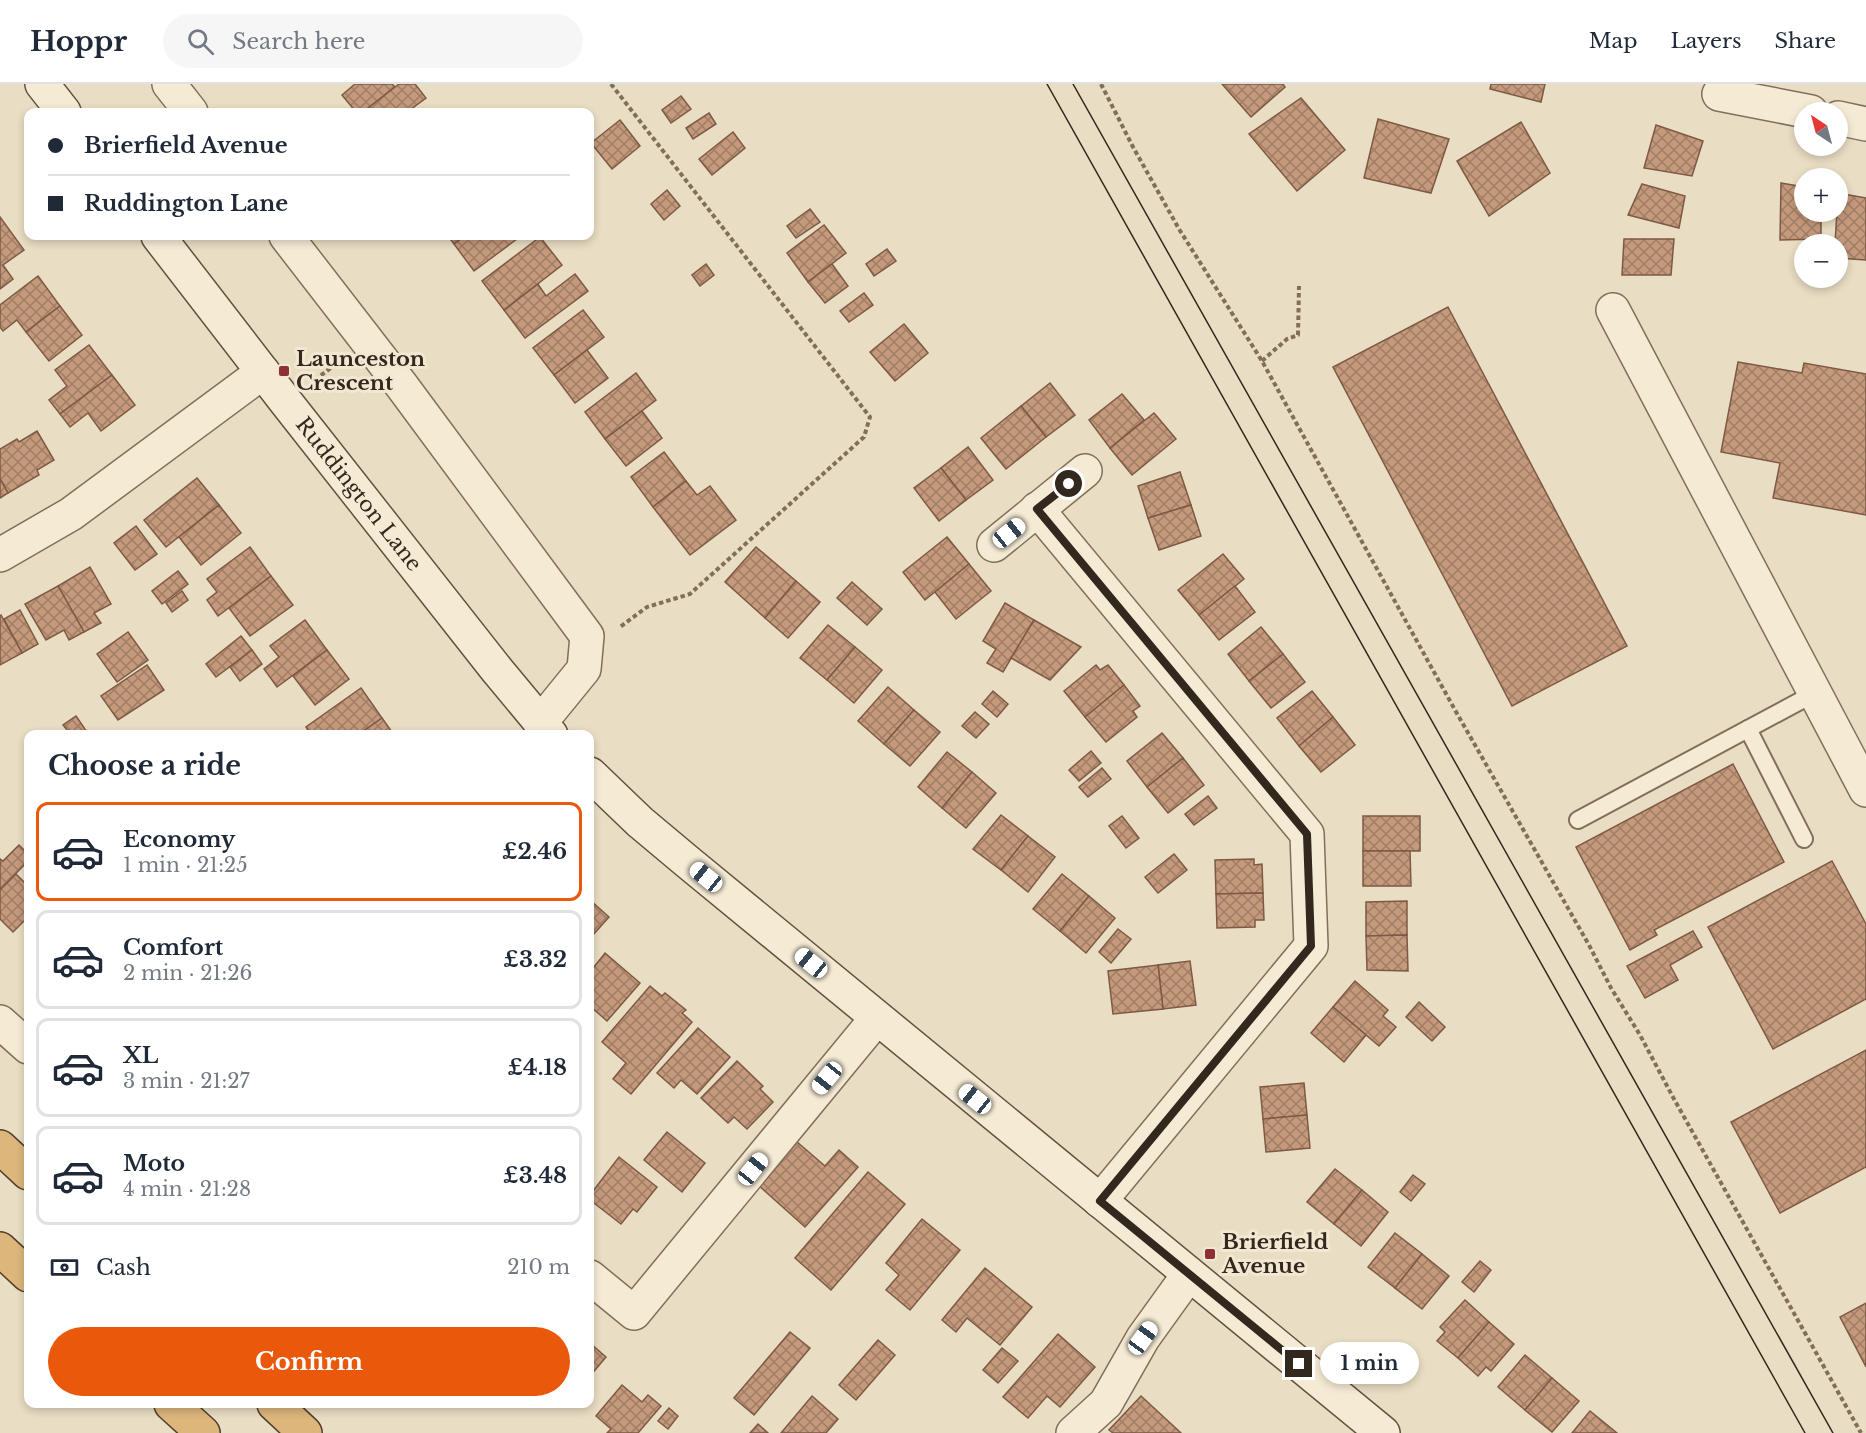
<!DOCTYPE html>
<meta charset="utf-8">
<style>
:root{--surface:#fff;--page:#f6f6f7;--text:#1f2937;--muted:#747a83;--line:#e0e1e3;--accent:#ea580c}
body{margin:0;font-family:"Libre Baskerville",serif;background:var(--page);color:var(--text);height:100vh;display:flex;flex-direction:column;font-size:22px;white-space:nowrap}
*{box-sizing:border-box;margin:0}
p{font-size:20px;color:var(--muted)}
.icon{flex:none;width:33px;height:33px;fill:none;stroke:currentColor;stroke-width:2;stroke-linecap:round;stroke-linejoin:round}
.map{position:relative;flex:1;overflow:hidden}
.details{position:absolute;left:24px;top:646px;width:570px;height:678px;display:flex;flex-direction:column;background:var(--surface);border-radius:12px;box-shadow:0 3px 9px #0003}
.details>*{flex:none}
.hud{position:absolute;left:24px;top:24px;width:570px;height:132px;border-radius:12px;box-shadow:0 3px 9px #0003;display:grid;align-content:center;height:132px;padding:0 24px;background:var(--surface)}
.needle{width:39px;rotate:324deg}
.buttons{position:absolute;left:1794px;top:18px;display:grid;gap:12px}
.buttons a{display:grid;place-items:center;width:54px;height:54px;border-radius:50%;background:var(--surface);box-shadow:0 3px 9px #0003;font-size:30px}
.end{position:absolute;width:27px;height:27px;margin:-14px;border:8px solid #33281e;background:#fff;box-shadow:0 0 0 3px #fff}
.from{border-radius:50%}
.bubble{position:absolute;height:42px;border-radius:21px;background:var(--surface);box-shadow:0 3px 9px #0003;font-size:20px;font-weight:700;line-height:42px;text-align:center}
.car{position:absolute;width:18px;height:36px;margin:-18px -9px;border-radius:8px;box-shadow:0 0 4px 2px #0007;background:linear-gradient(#fff 24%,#345 0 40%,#fff 0 76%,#345 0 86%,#fff 0)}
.hud b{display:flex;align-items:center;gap:21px;height:57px;font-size:22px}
.hud b+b{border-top:2px solid var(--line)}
.hud i{width:15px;height:15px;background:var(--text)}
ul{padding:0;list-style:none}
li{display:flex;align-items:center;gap:18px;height:99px;margin:0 12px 9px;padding:0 12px;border:3px solid var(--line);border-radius:12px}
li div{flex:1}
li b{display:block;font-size:22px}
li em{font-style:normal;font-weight:700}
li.current{border-color:var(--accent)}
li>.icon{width:54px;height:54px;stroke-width:1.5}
h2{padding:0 24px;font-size:27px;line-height:72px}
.pay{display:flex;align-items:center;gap:15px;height:66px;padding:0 24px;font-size:22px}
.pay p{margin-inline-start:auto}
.primary-button{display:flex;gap:12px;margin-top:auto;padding:12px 24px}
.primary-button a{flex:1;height:69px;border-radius:36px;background:var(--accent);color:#fff;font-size:24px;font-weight:700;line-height:69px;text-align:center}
header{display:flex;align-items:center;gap:36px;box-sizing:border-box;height:84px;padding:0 30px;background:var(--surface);border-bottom:2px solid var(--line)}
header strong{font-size:28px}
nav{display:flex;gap:33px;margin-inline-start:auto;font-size:21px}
.search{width:420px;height:54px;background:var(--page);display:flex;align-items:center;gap:15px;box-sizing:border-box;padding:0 21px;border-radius:33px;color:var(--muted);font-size:22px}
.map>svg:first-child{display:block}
.building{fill:url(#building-cross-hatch);stroke:#7e5a44;stroke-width:1.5}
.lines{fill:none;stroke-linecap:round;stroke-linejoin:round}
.service-casing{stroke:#826f5b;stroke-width:20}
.minor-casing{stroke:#826f5b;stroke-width:36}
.secondary-casing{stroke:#63503f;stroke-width:36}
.trunk-casing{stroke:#503e2f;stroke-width:36}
.path{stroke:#826f5b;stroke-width:4;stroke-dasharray:4.5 3;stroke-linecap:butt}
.service{stroke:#f5ebd5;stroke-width:16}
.minor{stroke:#f5ebd5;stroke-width:33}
.secondary{stroke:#f5ebd5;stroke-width:33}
.trunk{stroke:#ddb67c;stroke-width:33}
.tram{stroke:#33281e;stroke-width:1.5}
.route{stroke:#33281e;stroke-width:8}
.poi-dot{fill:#8b3134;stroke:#f2e8d2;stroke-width:2}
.labels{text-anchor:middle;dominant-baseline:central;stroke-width:6;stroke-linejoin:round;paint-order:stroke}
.poi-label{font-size:21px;font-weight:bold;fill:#33281e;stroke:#f2e8d2;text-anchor:start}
.street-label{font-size:21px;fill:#33281e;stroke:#f2e8d2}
</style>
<header>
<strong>Hoppr</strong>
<div class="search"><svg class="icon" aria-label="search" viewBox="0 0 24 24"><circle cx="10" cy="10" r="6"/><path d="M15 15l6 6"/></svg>Search here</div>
<nav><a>Map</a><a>Layers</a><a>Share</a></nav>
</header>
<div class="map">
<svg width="1866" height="1349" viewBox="0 0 1866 1349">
<defs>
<pattern id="building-cross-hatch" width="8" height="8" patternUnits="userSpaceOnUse" patternTransform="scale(1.5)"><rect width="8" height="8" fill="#c4997c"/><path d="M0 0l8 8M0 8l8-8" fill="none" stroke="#a07d65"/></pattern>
</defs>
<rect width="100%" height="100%" fill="#e9ddc3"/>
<g class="building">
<polygon points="355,0 392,0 395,3 363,28 356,28 342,11"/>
<polygon points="399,0 415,0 426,14 407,28 363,28"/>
<polygon points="1222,0 1283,0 1285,3 1251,33"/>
<polygon points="1491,0 1545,0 1541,18 1490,5"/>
<polygon points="681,12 691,25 671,39 662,26"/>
<polygon points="1301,14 1345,66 1297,107 1249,50"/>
<polygon points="709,29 716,40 693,55 686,44"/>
<polygon points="1378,35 1449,55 1431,109 1364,94"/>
<polygon points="620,36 640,62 612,85 591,59"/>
<polygon points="1521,38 1550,89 1489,132 1457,77"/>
<polygon points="1656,41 1703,57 1692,92 1644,84"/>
<polygon points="733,48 745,64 712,91 699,75"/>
<polygon points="1781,99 1804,103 1804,128 1821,128 1821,155 1780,156"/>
<polygon points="1642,100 1685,112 1679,144 1628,131"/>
<polygon points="667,106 680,122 664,136 651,120"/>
<polygon points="1838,109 1866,114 1866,176 1838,174 1838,160 1835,160"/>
<polygon points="810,125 820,138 796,154 787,142"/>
<polygon points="0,133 24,166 3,181 13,195 0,205"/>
<polygon points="824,141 846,169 808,198 787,169"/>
<polygon points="448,152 465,152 454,160"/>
<polygon points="465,152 521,152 474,187 454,160"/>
<polygon points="540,153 562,181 504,226 482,197"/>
<polygon points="1624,155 1674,155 1671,191 1622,191"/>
<polygon points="887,165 896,177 874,192 866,180"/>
<polygon points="706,180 714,191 700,202 692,191"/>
<polygon points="832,180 848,202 825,219 808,198"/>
<polygon points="575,190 588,207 525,254 504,226 538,200 546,212"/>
<polygon points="38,192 60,222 26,248 17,236 3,247 0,243 0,221"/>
<polygon points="864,209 873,221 849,238 840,227"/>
<polygon points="60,222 82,251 49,277 26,248"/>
<polygon points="1448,223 1627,562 1512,622 1333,283"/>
<polygon points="583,226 604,253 554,291 533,264"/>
<polygon points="904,240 928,269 895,297 870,268"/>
<polygon points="89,261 112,291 60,330 49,316 67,302 55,286"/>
<polygon points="587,266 608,294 575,319 554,291"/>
<polygon points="1738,278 1802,289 1804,279 1866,290 1866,431 1773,414 1780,379 1721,368"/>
<polygon points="636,289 656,316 605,355 585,328"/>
<polygon points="112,291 135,321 101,347 88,329 70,343 60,330"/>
<polygon points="1050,299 1075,331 1046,353 1021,322"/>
<polygon points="1122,310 1144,336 1110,364 1089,336"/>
<polygon points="1021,322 1046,353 1006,385 981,354"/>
<polygon points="642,327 662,354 626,382 605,355"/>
<polygon points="1154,329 1176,355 1132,391 1110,364"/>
<polygon points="37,347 54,376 37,386 39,391 8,409 0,395 0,365 17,355 19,358"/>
<polygon points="968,363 993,396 966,416 941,384"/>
<polygon points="664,368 686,397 653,423 631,393"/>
<polygon points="941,384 966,416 939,437 914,404"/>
<polygon points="1180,388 1191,421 1148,434 1138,402"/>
<polygon points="197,394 219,421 166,463 144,436"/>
<polygon points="0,395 8,409 0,414"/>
<polygon points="686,397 697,411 710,402 736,436 690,471 653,423"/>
<polygon points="219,421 241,449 201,481 179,453"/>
<polygon points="1191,421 1201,452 1159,466 1148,434"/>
<polygon points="136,442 157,470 135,486 114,459"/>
<polygon points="947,453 969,480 925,516 903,488"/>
<polygon points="250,463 271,492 218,532 207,516 217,508 207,495"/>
<polygon points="756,463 796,497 765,534 725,498"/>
<polygon points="1223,470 1244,495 1199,531 1178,506"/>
<polygon points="969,480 991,507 956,535 935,508"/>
<polygon points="90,483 111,520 94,529 101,539 84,548 58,502"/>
<polygon points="178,487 188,500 162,520 152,507"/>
<polygon points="271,492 293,521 250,552 229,524"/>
<polygon points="796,497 820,518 788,554 765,534"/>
<polygon points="852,498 882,525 867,541 837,514"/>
<polygon points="58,502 84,548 69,556 64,546 46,556 25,520"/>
<polygon points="1235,502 1255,528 1219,556 1199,531"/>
<polygon points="182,507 188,516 172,528 166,519"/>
<polygon points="1005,519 1034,536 1003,588 987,579 996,565 983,557"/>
<polygon points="20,526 38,560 22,569 4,535"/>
<polygon points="1,531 22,569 0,581 0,532"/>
<polygon points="305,536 327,566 277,603 264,585 279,573 270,562"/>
<polygon points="1034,536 1081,563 1050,596 1011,574"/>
<polygon points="828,541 855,563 827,596 800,574"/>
<polygon points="1261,543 1283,570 1249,597 1228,570"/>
<polygon points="128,548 148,576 117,598 97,570"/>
<polygon points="241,552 252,566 216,593 206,580"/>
<polygon points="855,563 882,586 854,619 827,596"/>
<polygon points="252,566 262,580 240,597 230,583"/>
<polygon points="327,566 349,595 315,621 293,592"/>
<polygon points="1283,570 1305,598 1271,624 1249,597"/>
<polygon points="147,581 164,606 118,636 101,612"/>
<polygon points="1096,581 1100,586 1108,581 1124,601 1085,633 1064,607"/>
<polygon points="1124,601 1140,622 1133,627 1137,633 1106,658 1085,633"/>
<polygon points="888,603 914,626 884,660 858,637"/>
<polygon points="361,604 382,634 358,651 311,651 306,643"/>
<polygon points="993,607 1008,620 997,633 982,620"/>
<polygon points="1312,607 1333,633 1299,662 1277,634"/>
<polygon points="914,626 940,648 910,682 884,660"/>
<polygon points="975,628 989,640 976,654 962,642"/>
<polygon points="76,632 89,651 71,651 63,641"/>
<polygon points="1333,633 1355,661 1321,688 1299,662"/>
<polygon points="382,634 394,651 358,651"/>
<polygon points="1162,649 1183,674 1147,703 1127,677"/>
<polygon points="1091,667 1101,679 1079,697 1069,686"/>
<polygon points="947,668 972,688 942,724 918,703"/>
<polygon points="1183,674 1204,701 1168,729 1147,703"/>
<polygon points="1733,680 1784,778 1654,846 1657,851 1630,866 1576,763"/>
<polygon points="1102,684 1111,695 1088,713 1079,703"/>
<polygon points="972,688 996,709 966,744 942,724"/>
<polygon points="1208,712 1217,724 1194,741 1185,730"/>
<polygon points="1001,731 1028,752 1001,786 973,765"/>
<polygon points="1122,732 1139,754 1126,764 1109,742"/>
<rect x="1363" y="732" width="57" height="35"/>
<polygon points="1028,752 1055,773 1028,808 1001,786"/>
<polygon points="19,761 28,770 28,777 0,806 0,775 3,777"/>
<polygon points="1363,767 1410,767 1411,802 1363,802"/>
<polygon points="1174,770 1187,786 1158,809 1145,793"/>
<polygon points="1254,775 1254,781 1262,780 1263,809 1216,810 1215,776"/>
<polygon points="1832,777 1866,840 1866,915 1773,965 1708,843"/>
<polygon points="16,790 28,802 28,833 13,848 0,835 0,806"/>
<polygon points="1062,790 1089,812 1060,847 1033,825"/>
<polygon points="1263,809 1264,836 1255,836 1255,843 1217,844 1216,810"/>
<polygon points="1089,812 1115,834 1086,869 1060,847"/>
<polygon points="590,816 609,833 593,851 590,848"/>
<polygon points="1407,817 1407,851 1366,852 1366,818"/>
<polygon points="1118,845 1131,855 1111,879 1099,868"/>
<polygon points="1693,847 1702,863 1670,881 1678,896 1645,914 1627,882"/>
<polygon points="1407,851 1408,887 1367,886 1366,852"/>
<polygon points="605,869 640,899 607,937 590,922 590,888"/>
<polygon points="1190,877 1196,921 1163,925 1158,881"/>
<polygon points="1158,881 1163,925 1113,930 1108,887"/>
<polygon points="1355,897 1388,926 1383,932 1396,943 1379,962 1333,923"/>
<polygon points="650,902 662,912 665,909 686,926 682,929 692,938 631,1010 613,995 626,979 602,958"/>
<polygon points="1419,918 1445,943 1432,957 1406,933"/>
<polygon points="1333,923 1366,951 1344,978 1311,949"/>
<polygon points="698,944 730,973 697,1010 681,996 674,1004 657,989"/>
<polygon points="1866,966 1866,1083 1780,1129 1731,1038"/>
<polygon points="737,977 763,1002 760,1005 773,1018 747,1045 734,1033 728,1039 701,1014"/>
<polygon points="1304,999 1307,1031 1263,1035 1260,1003"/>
<polygon points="1307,1031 1310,1064 1266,1068 1263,1035"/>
<polygon points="667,1048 705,1079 682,1108 644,1076"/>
<polygon points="796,1057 825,1082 839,1066 858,1083 805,1143 757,1100"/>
<polygon points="619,1073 657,1103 637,1128 633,1125 621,1140 590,1116 590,1111"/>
<polygon points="1335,1085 1362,1106 1334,1140 1307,1118"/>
<polygon points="868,1088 905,1120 831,1206 795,1174"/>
<polygon points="1413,1091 1425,1100 1411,1117 1400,1108"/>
<polygon points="1362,1106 1388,1128 1361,1162 1334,1140"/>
<polygon points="922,1135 960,1166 910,1226 886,1206 899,1191 886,1179"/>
<polygon points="1395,1149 1422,1170 1395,1204 1368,1183"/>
<polygon points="1422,1170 1449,1192 1422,1225 1395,1204"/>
<polygon points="1480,1177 1491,1186 1474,1208 1462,1198"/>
<polygon points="985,1184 1032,1223 1000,1261 967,1234 956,1248 942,1236"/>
<polygon points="1465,1216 1489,1238 1458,1274 1437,1257 1445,1248 1440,1243"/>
<polygon points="1866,1219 1866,1283 1840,1233"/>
<polygon points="1489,1238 1514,1260 1491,1287 1486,1283 1478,1292 1458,1274"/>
<polygon points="790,1248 810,1264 754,1331 734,1314"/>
<polygon points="1058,1250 1095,1283 1060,1323 1047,1312 1028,1334 1003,1313"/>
<polygon points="878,1256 895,1271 856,1316 839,1301"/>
<polygon points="590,1259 606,1273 590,1292"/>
<polygon points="1002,1264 1018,1277 998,1299 983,1286"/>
<polygon points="1525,1271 1552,1294 1525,1326 1498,1303"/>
<polygon points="1552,1294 1579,1317 1552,1348 1525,1326"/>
<polygon points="622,1301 642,1318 648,1311 661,1322 638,1349 607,1349 611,1345 596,1332"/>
<polygon points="812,1312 838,1335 826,1349 781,1349"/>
<polygon points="1141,1312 1181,1349 1113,1349 1109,1346"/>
<polygon points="669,1324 678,1332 668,1345 658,1337"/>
<polygon points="1590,1327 1617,1349 1572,1349"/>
<polygon points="758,1340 768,1349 750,1349"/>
</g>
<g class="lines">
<defs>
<g id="service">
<polyline points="1748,645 1804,755"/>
<polyline points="1578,736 1815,609"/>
</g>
<g id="minor">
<polyline points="169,0 191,28"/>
<polyline points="1719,10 1811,28"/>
<polyline points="1838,34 1866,40"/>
<polyline points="286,152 402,302 587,552 584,585 540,639"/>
<polyline points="1613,226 1866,706"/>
<polyline points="1037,425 1307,750 1311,862 1100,1117"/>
<polyline points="994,461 1085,387"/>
<polyline points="0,471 71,430 263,288"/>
<polyline points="0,938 28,963"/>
<polyline points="590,1193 634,1229 877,934"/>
<polyline points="1073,1349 1106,1319 1143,1254 1189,1190"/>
</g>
<g id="secondary">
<polyline points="42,0 64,28"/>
<path id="s1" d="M158 152 286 318 497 586 551 651"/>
<polyline points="590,690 640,738 689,779 1383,1349"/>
</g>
<g id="trunk">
<polyline points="0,1063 28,1089"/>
<polyline points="0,1165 28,1191"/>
<polyline points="171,1320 203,1349"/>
<polyline points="274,1320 305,1349"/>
</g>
</defs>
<use href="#service" class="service-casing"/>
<use href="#minor" class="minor-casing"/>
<use href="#secondary" class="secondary-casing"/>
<use href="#trunk" class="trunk-casing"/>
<g class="path">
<polyline points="611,0 870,333 864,353 690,510 647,523 620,543"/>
<polyline points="1101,0 1133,63 1179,145 1262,277 1455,626 1589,861 1611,904 1640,951 1674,1015 1861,1349"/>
<polyline points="1262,277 1287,255 1298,251 1299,202"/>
<polyline points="315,296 337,279"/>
</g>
<use href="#service" class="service"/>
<use href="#minor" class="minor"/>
<use href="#secondary" class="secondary"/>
<use href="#trunk" class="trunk"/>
<g class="tram">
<polyline points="1047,0 1805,1349"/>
<polyline points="1073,0 1833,1349"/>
</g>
</g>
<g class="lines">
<polyline class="route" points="1069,400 1037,425 1307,750 1311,862 1100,1117 1299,1280"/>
</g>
<g class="poi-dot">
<rect x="278" y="281" width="12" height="12" rx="3"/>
<rect x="1204" y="1164" width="12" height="12" rx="3"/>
</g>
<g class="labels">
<g class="poi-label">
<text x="296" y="275">Launceston<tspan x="296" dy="24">Crescent</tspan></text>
<text x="1222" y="1158">Brierfield<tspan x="1222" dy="24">Avenue</tspan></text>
</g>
<g class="street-label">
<text stroke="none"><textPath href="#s1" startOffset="327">Ruddington Lane</textPath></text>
</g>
</g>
</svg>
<div class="buttons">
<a><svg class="needle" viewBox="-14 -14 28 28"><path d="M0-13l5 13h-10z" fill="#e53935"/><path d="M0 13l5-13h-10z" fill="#747a83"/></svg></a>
<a>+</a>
<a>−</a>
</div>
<i class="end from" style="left:1069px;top:400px"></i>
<i class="end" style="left:1299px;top:1280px"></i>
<div class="bubble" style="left:1320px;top:1258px;width:99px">1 min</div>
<i class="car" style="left:1009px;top:449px;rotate:51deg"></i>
<i class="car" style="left:706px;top:793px;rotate:309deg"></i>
<i class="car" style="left:811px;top:879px;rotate:309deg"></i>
<i class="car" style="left:827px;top:994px;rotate:219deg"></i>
<i class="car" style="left:975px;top:1015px;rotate:309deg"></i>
<i class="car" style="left:753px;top:1085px;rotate:39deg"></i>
<i class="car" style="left:1143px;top:1254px;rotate:36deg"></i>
<div class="hud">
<b><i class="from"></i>Brierfield Avenue</b>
<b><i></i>Ruddington Lane</b>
</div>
<section class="details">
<h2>Choose a ride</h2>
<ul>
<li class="current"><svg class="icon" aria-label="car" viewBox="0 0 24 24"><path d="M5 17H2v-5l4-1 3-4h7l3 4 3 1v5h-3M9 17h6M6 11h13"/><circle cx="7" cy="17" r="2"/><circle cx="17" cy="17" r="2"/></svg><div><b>Economy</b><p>1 min · 21:25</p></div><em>£2.46</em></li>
<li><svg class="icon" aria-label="car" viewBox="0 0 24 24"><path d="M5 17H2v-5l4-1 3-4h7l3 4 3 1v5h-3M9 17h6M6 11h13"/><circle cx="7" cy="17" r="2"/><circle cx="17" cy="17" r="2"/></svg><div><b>Comfort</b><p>2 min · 21:26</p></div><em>£3.32</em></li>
<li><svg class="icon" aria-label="car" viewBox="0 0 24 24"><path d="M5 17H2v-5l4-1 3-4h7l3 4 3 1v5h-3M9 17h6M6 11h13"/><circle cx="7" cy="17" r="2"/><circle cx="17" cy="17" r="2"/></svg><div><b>XL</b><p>3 min · 21:27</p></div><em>£4.18</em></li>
<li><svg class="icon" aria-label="car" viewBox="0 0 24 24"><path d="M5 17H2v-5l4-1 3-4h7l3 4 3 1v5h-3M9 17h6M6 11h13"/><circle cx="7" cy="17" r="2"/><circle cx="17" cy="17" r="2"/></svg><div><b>Moto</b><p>4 min · 21:28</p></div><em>£3.48</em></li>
</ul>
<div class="pay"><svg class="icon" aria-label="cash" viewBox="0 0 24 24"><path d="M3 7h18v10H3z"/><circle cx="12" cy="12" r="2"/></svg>Cash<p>210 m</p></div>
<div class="primary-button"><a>Confirm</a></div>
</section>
</div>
